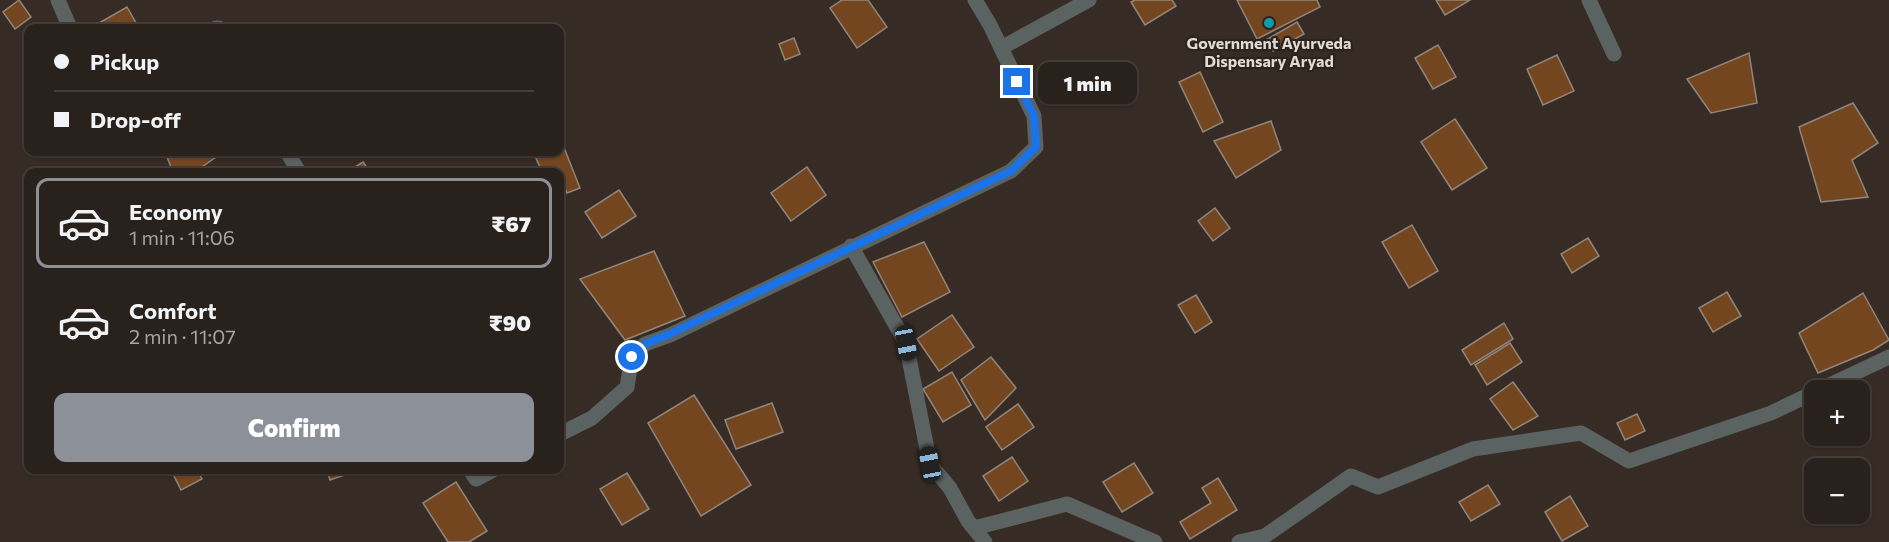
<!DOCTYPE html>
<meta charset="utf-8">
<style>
:root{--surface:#28211c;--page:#302925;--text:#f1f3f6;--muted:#a5a3a3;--line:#443e3b;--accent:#8c9099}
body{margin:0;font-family:Commissioner,sans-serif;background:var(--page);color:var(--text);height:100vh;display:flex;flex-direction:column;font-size:22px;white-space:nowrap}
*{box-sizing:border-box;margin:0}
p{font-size:20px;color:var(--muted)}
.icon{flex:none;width:33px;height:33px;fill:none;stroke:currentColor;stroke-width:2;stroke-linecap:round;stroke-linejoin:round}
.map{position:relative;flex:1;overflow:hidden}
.drawer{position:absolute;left:24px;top:168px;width:540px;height:306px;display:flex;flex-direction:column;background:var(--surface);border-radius:12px;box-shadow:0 2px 4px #0004,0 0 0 2px var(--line)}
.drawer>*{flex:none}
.top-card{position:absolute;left:24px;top:24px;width:540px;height:132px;border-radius:12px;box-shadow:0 2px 4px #0004,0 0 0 2px var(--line);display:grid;align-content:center;height:132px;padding:0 30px;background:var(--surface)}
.controls{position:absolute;left:1804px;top:380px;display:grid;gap:12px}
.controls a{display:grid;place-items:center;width:66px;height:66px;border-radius:12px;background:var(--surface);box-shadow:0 2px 4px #0004,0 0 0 2px var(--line);font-size:30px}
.end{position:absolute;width:27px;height:27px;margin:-14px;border:8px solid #1a73e8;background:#fff;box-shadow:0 0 0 3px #fff}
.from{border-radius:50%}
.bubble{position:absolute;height:42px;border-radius:12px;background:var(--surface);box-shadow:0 2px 4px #0004,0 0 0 2px var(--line);font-size:20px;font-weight:800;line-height:42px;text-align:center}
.car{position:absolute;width:18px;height:36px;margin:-18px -9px;border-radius:8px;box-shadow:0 0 4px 2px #0007;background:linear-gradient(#222 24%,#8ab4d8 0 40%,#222 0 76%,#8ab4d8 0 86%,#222 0)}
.top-card b{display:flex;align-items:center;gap:21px;height:57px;font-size:22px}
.top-card b+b{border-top:2px solid var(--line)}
.top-card i{width:15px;height:15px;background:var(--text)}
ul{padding:10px 0 0;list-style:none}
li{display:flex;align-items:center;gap:18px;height:90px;margin:0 12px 9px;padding:0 18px;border:3px solid transparent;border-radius:12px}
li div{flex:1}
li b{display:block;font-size:22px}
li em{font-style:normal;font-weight:800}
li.on{border-color:var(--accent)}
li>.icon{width:54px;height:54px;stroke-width:1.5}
.cta{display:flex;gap:12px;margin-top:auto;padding:12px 30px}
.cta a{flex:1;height:69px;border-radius:12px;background:var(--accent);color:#fff;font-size:24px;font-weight:800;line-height:69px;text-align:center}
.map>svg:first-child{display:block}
.building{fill:#734620;stroke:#91857c;stroke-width:1.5}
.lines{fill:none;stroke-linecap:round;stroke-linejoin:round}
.street{stroke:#5b6262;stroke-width:15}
.route{stroke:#1a73e8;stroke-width:8}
.culture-dot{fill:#0f9aa8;stroke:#2c231b;stroke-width:2}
.labels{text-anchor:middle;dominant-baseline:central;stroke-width:4.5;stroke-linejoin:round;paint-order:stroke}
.poi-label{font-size:16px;font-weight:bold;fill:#e1dad5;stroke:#2c231b}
</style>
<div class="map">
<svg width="1889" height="542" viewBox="0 0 1889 542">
<rect width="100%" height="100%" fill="#362c25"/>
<g class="building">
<polygon points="19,0 31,17 15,29 3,12"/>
<polygon points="842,0 868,0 887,27 857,48 830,8"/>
<polygon points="1135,0 1172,0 1176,6 1145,25 1131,2"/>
<polygon points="1237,0 1317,0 1320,7 1257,39"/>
<polygon points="1436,0 1470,0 1445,15"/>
<polygon points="127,7 139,28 92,28 92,27"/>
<polygon points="1297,22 1304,34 1273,51 1266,40"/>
<polygon points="794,38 800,54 785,60 779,44"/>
<polygon points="1438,45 1456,77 1433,89 1415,58"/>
<polygon points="1749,53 1757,103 1711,113 1687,79"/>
<polygon points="1557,55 1574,91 1543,105 1527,69"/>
<polygon points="1200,72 1223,122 1203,132 1179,82"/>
<polygon points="1853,103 1878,143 1852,160 1868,197 1821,202 1799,127"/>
<polygon points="1455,119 1487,168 1452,190 1421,142"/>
<polygon points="1271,121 1281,150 1236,178 1214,141"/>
<polygon points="563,145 580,188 567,193 562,181 560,182 560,172 542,172 535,156 547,152 560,152 560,147"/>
<polygon points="165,152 223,152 195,172 173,172"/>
<polygon points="363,162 370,172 347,172"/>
<polygon points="807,167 826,195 791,221 771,193"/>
<polygon points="619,190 636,216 602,238 585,212"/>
<polygon points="1215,208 1230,228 1213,241 1198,221"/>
<polygon points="1412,225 1438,271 1409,288 1382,242"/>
<polygon points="1588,238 1599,256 1572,273 1561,254"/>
<polygon points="924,242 950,292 902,317 873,262"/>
<polygon points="654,251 685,316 625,340 580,279"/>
<polygon points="1727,292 1741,316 1713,332 1699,308"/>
<polygon points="1863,293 1889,340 1873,350 1818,373 1799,333"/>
<polygon points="1196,295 1212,322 1195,333 1178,305"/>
<polygon points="952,315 974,347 939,371 917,339"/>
<polygon points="1504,323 1513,339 1471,365 1462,350"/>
<polygon points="1510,343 1522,362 1487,385 1475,365"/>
<polygon points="991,357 1016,388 985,420 961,380"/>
<polygon points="952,372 971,405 943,422 923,389"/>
<polygon points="1513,382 1538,416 1513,430 1490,399"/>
<polygon points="694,395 751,485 701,516 648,423"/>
<polygon points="772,403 783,432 736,449 725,420"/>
<polygon points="1018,404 1034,427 1002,450 986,427"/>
<polygon points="1637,414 1645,431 1625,440 1617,423"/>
<polygon points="1012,457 1028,481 999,501 983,476"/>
<polygon points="1134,463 1153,493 1122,512 1103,482"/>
<polygon points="171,470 197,470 202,479 181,490"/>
<polygon points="327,470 359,470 330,480"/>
<polygon points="627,473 649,509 622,525 600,489"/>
<polygon points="1218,478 1237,510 1190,539 1180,522 1211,503 1202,488"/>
<polygon points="456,482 487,531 469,542 448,542 423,503"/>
<polygon points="1488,485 1500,504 1471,521 1459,502"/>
<polygon points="1570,496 1588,526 1562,541 1545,512"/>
</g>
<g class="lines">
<g class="street">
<polyline points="58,0 70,28"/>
<polyline points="1589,0 1614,54"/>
<polyline points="216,28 219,28"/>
<polyline points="1001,48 1089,0"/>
<polyline points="287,152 299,172"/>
<polyline points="851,246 906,343 930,464 950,488 968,521 985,542"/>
<polyline points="1819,390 1889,357"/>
<polyline points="560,434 592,418 627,387 632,357 645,344 670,335 1011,171 1036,147 1034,116 990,25 975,0"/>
<polyline points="470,470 476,479 493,470"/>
<polyline points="974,528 1067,504 1155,542"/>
<polyline points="1239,542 1265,536 1351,476 1378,487 1473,449 1581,433 1629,461 1771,413 1815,392"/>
</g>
</g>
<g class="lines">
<polyline class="route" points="632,357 645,344 670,334 1011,171 1036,147 1034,116 1017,82"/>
</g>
<circle class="culture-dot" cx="1269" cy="23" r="6"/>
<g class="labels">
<g class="poi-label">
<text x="1269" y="42">Government Ayurveda<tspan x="1269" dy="18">Dispensary Aryad</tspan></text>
</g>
</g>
</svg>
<div class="controls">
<a>+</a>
<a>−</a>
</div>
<i class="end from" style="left:632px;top:357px"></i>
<i class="end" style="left:1017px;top:82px"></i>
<div class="bubble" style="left:1038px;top:62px;width:99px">1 min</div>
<i class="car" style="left:906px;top:343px;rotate:169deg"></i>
<i class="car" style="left:930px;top:464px;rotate:349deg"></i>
<div class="top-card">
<b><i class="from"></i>Pickup</b>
<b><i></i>Drop-off</b>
</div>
<section class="drawer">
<ul>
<li class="on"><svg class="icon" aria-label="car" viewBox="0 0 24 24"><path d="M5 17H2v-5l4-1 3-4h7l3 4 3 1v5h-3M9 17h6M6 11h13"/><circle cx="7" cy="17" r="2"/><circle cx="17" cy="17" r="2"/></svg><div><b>Economy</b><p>1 min · 11:06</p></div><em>₹67</em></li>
<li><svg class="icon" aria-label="car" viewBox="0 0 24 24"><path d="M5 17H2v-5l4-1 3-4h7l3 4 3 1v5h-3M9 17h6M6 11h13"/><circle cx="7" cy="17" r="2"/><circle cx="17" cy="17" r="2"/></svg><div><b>Comfort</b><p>2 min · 11:07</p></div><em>₹90</em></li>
</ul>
<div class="cta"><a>Confirm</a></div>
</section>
</div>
